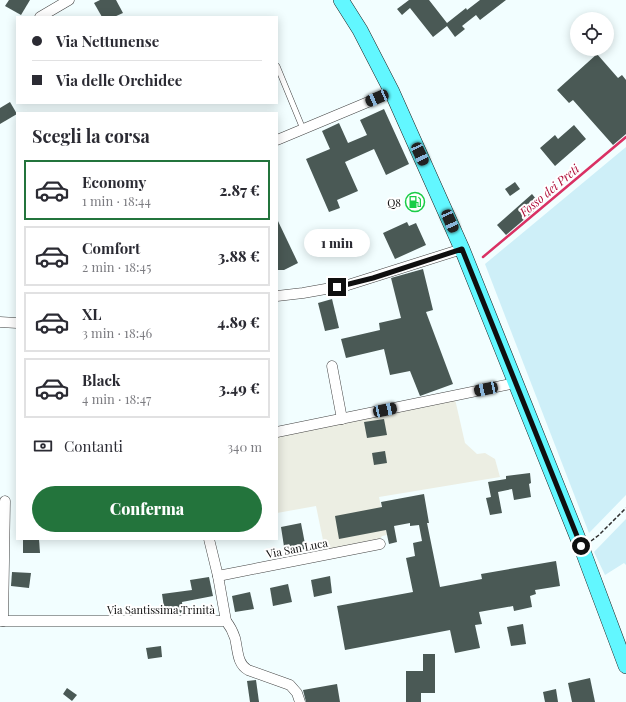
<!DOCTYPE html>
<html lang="it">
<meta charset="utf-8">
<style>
:root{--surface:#fff;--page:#f7f7f7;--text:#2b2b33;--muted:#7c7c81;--line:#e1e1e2;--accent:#23743c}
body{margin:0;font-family:"Playfair Display",serif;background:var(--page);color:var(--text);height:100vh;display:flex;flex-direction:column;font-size:15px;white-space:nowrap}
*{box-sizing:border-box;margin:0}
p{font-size:13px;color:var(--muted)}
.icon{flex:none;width:22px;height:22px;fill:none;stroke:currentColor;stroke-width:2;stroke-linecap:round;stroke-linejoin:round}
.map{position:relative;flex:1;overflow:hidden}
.side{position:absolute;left:16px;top:112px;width:262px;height:428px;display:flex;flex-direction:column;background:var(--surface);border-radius:0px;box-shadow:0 2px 10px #0003}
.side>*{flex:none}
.banner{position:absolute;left:16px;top:16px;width:262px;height:88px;border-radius:0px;box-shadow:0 2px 10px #0003;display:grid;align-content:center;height:88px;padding:0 16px;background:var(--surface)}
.fabs{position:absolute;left:570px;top:12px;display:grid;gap:8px}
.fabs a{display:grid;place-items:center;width:44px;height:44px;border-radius:50%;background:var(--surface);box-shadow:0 2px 10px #0003;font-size:20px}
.end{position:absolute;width:18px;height:18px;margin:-9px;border:5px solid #0f0f0f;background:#fff;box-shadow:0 0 0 2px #fff}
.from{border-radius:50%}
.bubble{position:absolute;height:28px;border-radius:14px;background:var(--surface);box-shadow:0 2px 10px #0003;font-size:13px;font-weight:800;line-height:28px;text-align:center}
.car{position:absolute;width:12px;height:24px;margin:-12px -6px;border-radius:5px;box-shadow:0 0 3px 1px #0007;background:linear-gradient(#222 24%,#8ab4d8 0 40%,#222 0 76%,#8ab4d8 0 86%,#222 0)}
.banner b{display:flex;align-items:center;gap:14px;height:38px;font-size:15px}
.banner b+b{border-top:1px solid var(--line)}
.banner i{width:10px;height:10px;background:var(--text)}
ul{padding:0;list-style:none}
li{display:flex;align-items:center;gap:12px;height:60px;margin:0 8px 6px;padding:0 8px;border:2px solid var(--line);border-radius:0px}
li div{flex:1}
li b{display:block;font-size:15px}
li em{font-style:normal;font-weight:800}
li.active{border-color:var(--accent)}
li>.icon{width:36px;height:36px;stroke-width:1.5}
h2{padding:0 16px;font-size:18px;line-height:48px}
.pay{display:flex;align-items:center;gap:10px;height:44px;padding:0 16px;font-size:15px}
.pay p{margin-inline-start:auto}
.action{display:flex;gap:8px;margin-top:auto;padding:8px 16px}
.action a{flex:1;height:46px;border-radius:24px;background:var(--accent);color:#fff;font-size:16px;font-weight:800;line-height:46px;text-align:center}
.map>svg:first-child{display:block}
.industrial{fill:#eceee3}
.farmland{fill:#ceeff8}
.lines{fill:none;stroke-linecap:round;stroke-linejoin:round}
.stream{stroke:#da3164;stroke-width:2.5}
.building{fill:#4a5955}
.service-casing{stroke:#424242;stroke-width:6}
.minor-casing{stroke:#424242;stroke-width:11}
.primary-casing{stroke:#202020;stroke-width:16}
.path{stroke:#313131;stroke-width:1.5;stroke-dasharray:4 2;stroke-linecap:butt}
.service{stroke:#fff;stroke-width:5}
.minor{stroke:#fff;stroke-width:10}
.primary{stroke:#62f7ff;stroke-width:15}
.route{stroke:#0f0f0f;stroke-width:5}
.labels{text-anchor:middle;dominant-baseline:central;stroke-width:4;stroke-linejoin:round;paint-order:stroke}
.poi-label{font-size:11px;fill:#0f0f0f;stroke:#fff;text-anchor:end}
.street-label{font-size:11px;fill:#0f0f0f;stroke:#fff}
.water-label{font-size:12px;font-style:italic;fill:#ae0c37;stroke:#fff}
</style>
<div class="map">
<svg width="626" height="702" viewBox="0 0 626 702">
<rect width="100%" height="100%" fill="#f2feff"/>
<polygon class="industrial" points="455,399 465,443 477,454 485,453 495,459 500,477 379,497 387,535 382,536 379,540 325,550 316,506 277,513 277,436"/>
<g class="farmland">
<polygon points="626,147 626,495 589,533 485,264"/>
<polygon points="626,519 626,565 624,563 605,575 594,552"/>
</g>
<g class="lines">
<polyline class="stream" points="483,257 626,137"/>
</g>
<g class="building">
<polygon points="9,0 30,0 21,15 5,6"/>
<polygon points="100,0 116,0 123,13 114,17 102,17 94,3"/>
<polygon points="409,0 429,0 447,23 466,8 467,10 480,0 506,0 480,20 476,15 462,26 465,29 455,37 447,26 433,37 410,8 402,15 397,9"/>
<polygon points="597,54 618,78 622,75 626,80 626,134 613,145 573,100 569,103 557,90"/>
<polygon points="10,102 17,114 0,124 0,108"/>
<polygon points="384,109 409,164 386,175 374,149 345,162 358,191 337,200 340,208 329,212 306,159 330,149 322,131 339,123 348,143 367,135 360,120"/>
<polygon points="574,125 586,139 555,166 540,148 555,135 558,139"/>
<polygon points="515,182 520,189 510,196 505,189"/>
<polygon points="421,194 425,201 409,209 405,202"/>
<polygon points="532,194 541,205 506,235 497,225"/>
<polygon points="277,219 298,263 284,270 277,270"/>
<polygon points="407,222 409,226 416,223 426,245 395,259 383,233"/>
<polygon points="423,269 433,310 426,312 453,384 420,396 410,371 390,375 384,349 346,358 341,339 380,330 379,323 401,318 391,278"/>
<polygon points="332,299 339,328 325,331 318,303"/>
<polygon points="384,419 387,435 367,438 364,422"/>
<polygon points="385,451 387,463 374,465 372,453"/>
<polygon points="530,473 531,483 529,484 531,497 514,500 512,489 498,492 502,513 490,515 486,498 491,497 488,482 506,479 506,476"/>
<polygon points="424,494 429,523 427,523 440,587 482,579 481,574 556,561 560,586 535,590 536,594 530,596 532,607 514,611 513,606 479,612 482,624 475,625 480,648 455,653 450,630 345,650 337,606 413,592 406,558 415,556 413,543 422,541 419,525 410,526 410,523 394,526 397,542 389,544 386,530 339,539 335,516 382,507 381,502"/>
<polygon points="301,523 306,549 285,553 281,527"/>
<polygon points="23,539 39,539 40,553 23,553"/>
<polygon points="12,572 31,573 29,588 11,586"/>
<polygon points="330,576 332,593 314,597 311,580"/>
<polygon points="209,577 213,596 182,602 183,613 165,614 162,594 192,590 190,580"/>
<polygon points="288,584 292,602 273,606 270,588"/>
<polygon points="250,592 254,609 235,612 232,596"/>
<polygon points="523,624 526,644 511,646 507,627"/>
<polygon points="161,646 162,657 148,659 146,648"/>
<polygon points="423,654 435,654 435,693 421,693 421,702 406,702 406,671 423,671"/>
<polygon points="590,678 595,702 572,702 568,683"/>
<polygon points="256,680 259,702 250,702 247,681"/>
<polygon points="337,684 340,702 306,702 303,690"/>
<polygon points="67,688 77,695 72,701 63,694"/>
<polygon points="556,689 558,702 545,702 543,692"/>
</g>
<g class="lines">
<defs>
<polyline id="service" points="277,66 303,129"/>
<g id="minor">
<polyline points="40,17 69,0"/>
<polyline points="277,140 392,92"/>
<polyline points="277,296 303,293 348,285 462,249"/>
<polyline points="0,322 17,323"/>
<polyline points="332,366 342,419"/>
<polyline points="277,432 515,383"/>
<polyline points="209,539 218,576 226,621"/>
<polyline points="218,576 380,544"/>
<path d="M0 621H226C230 626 233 632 235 638 238 650 237 664 248 670L290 685 297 693 300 702"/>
<polyline points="3,621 5,501"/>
</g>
<polyline id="primary" points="341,0 360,30 392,92 462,249 581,546 626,666"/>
</defs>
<use href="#service" class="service-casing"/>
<use href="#minor" class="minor-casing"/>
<use href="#primary" class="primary-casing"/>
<polyline class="path" points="591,541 599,535 626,508"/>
<use href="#service" class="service"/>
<use href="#minor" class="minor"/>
<use href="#primary" class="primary"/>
</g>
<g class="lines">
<polyline class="route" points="337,287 373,278 462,249 581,546"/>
</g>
<defs>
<symbol id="fuel-ring" viewBox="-11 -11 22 22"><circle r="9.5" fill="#fff" stroke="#19cd46" stroke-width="1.5"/><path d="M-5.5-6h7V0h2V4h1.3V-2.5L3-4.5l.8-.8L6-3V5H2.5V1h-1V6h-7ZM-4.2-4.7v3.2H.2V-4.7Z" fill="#19cd46"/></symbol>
</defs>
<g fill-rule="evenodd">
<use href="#fuel-ring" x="404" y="191" width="22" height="22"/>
</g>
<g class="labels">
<g class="poi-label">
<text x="401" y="202">Q8</text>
</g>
<g class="street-label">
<text transform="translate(297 548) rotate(-11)">Via San Luca</text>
<text x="161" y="609">Via Santissima Trinità</text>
</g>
<g class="water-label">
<text transform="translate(549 190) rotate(-40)">Fosso dei Preti</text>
</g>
</g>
</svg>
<div class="fabs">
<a><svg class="icon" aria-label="locate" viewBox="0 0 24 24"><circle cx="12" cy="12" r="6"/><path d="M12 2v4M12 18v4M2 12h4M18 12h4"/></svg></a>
</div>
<i class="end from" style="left:581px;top:546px"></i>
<i class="end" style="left:337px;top:287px"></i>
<div class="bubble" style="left:304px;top:229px;width:66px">1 min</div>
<i class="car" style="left:377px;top:98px;rotate:247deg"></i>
<i class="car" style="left:420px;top:154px;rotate:155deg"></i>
<i class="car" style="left:450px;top:221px;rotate:156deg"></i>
<i class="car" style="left:486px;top:389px;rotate:258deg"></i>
<i class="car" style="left:385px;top:410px;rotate:78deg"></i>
<div class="banner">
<b><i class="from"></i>Via Nettunense</b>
<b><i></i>Via delle Orchidee</b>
</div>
<section class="side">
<h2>Scegli la corsa</h2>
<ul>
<li class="active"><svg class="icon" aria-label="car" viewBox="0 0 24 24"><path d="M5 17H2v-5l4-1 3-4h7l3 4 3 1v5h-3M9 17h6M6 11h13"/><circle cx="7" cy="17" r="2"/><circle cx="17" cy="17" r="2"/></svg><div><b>Economy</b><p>1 min · 18:44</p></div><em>2.87 €</em></li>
<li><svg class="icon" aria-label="car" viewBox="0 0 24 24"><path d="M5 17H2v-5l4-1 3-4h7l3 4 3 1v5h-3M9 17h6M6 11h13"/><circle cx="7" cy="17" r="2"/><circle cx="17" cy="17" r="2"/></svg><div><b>Comfort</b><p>2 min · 18:45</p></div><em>3.88 €</em></li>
<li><svg class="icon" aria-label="car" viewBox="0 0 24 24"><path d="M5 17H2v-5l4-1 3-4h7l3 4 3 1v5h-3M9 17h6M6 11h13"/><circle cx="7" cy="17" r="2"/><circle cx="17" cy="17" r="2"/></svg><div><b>XL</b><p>3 min · 18:46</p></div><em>4.89 €</em></li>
<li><svg class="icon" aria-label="car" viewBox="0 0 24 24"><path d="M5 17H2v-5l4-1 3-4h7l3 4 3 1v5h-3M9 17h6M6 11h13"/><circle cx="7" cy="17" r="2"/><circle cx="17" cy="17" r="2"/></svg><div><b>Black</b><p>4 min · 18:47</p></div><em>3.49 €</em></li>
</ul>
<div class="pay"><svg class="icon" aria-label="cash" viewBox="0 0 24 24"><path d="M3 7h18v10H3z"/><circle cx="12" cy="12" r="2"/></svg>Contanti<p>340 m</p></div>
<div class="action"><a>Conferma</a></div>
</section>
</div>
